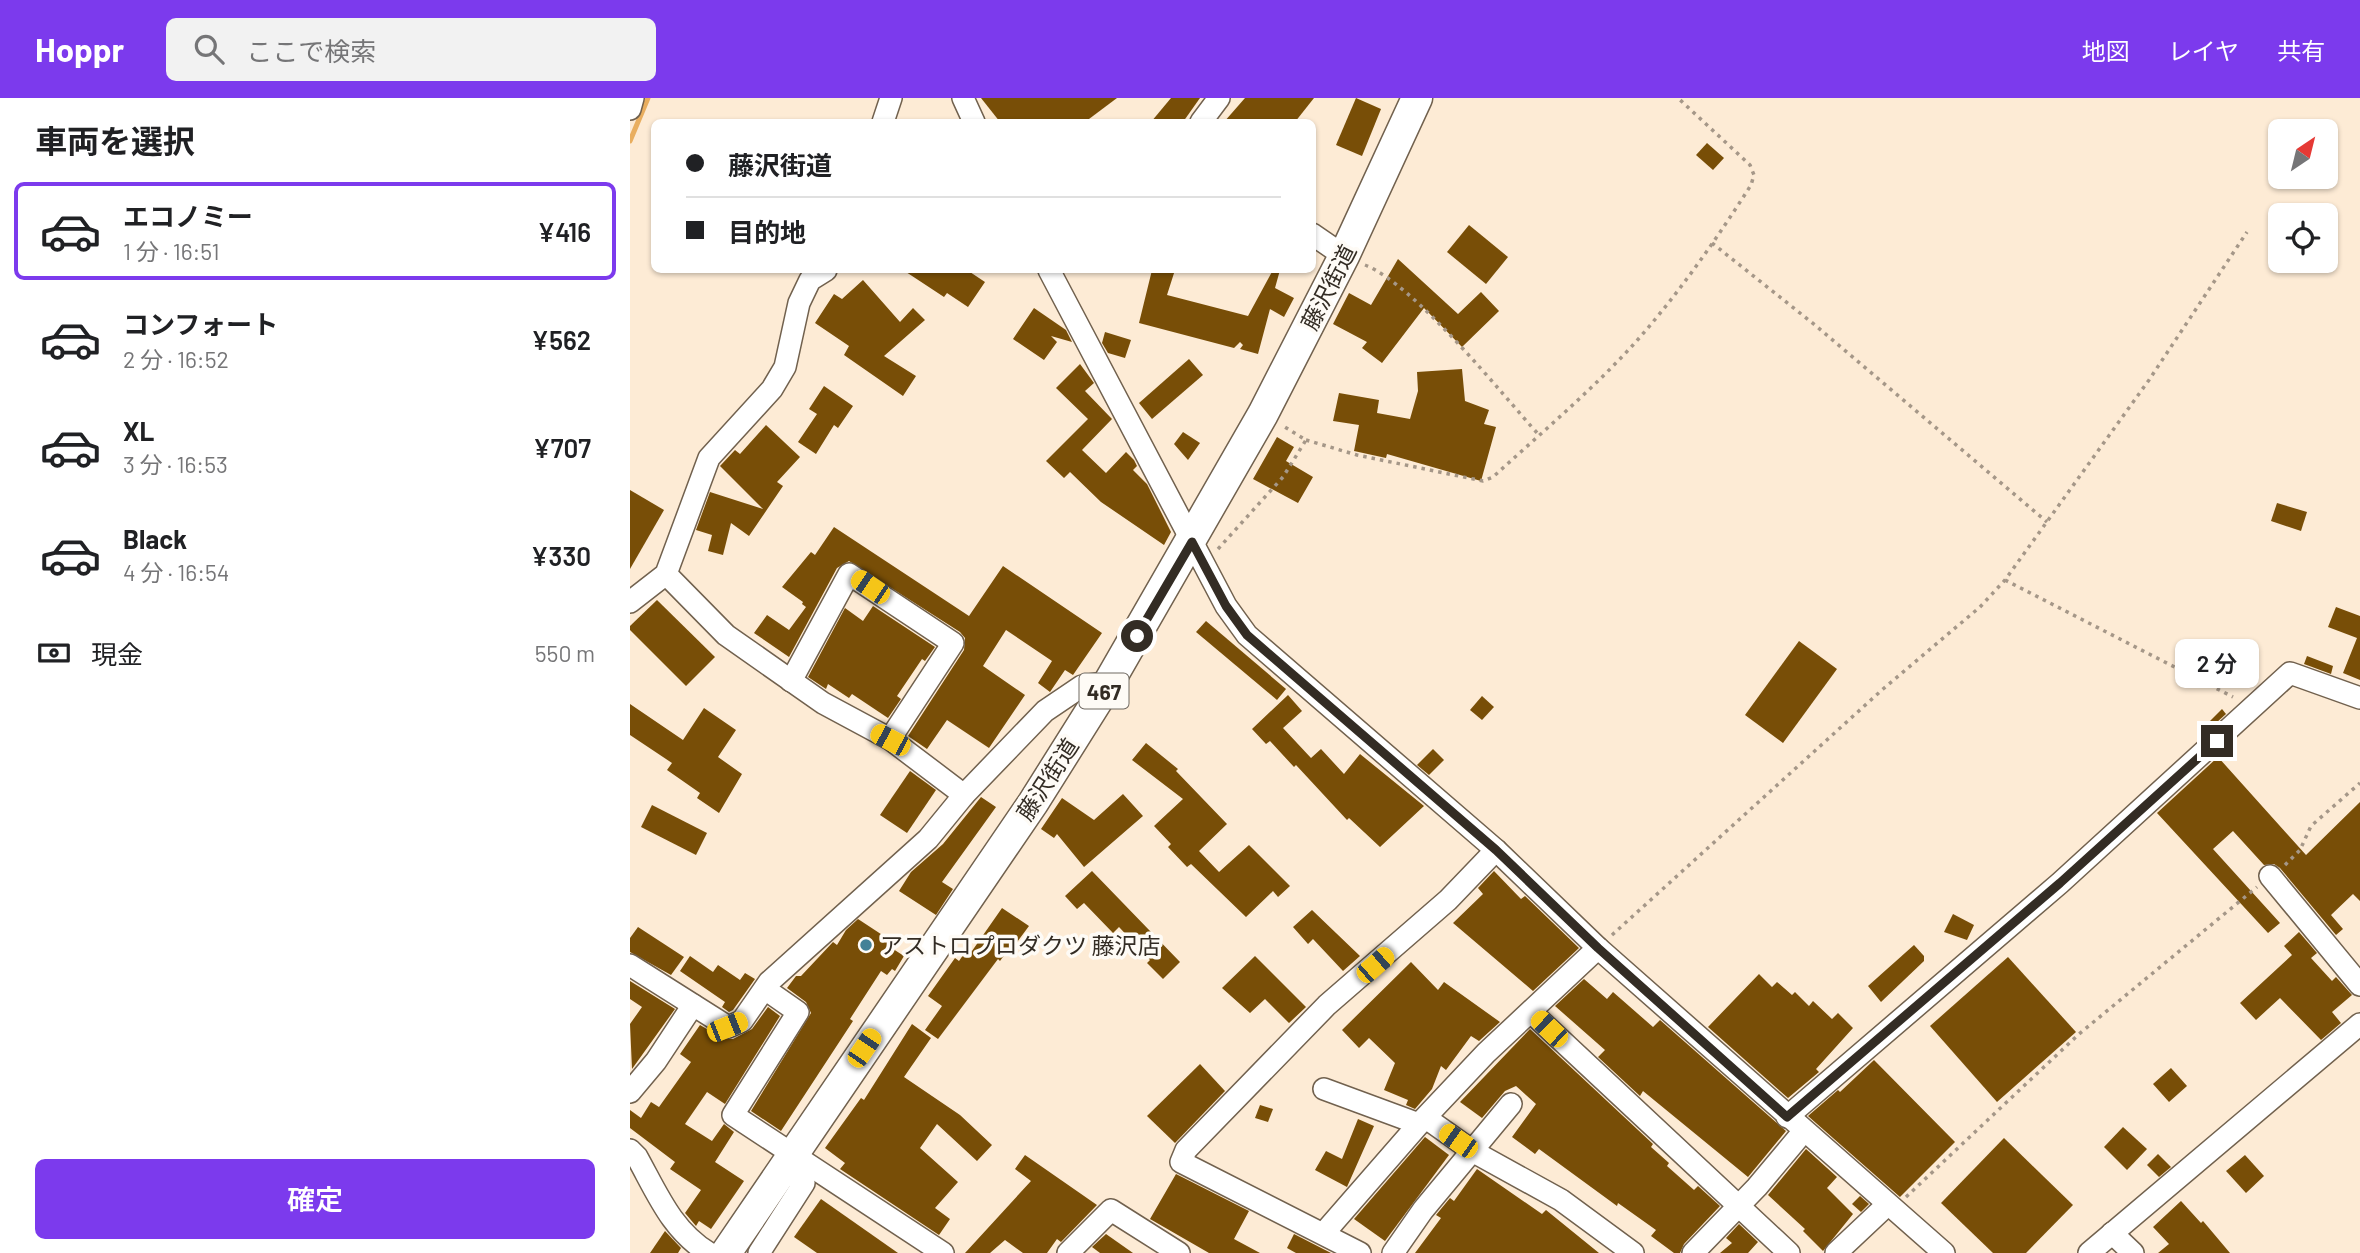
<!DOCTYPE html>
<html lang="ja">
<meta charset="utf-8">
<style>
:root{--surface:#fff;--page:#f2f2f2;--text:#202124;--muted:#757577;--line:#e0e0e0;--accent:#7c3aed}
body{margin:0;font-family:Barlow,"Noto Sans JP",sans-serif;background:var(--page);color:var(--text);height:100vh;display:flex;flex-direction:column;font-size:26px;white-space:nowrap}
*{box-sizing:border-box;margin:0}
p{font-size:23px;color:var(--muted)}
.icon{flex:none;width:38px;height:38px;fill:none;stroke:currentColor;stroke-width:2;stroke-linecap:round;stroke-linejoin:round}
.map{position:relative;flex:1;overflow:hidden}
.panel{display:flex;flex-direction:column;background:var(--surface);width:630px}
.panel>*{flex:none}
.banner{position:absolute;left:21px;top:21px;width:665px;height:154px;border-radius:10px;box-shadow:0 2px 5px #0004;display:grid;align-content:center;height:154px;padding:0 35px;background:var(--surface)}
.needle{width:46px;rotate:35deg}
.tools{position:absolute;left:1638px;top:21px;display:grid;gap:14px}
.tools a{display:grid;place-items:center;width:70px;height:70px;border-radius:10px;background:var(--surface);box-shadow:0 2px 5px #0004;font-size:35px}
.end{position:absolute;width:32px;height:32px;margin:-16px;border:9px solid #332c24;background:#fff;box-shadow:0 0 0 4px #fff}
.from{border-radius:50%}
.bubble{position:absolute;height:49px;border-radius:10px;background:var(--surface);box-shadow:0 2px 5px #0004;font-size:23px;font-weight:600;line-height:49px;text-align:center}
.car{position:absolute;width:21px;height:42px;margin:-21px -10px;border-radius:9px;box-shadow:0 0 5px 2px #0007;background:linear-gradient(#f5c518 24%,#345 0 40%,#f5c518 0 76%,#345 0 86%,#f5c518 0)}
.banner b{display:flex;align-items:center;gap:24px;height:66px;font-size:26px}
.banner b+b{border-top:2px solid var(--line)}
.banner i{width:18px;height:18px;background:var(--text)}
ul{padding:0;list-style:none}
li{display:flex;align-items:center;gap:21px;height:98px;margin:0 14px 10px;padding:0 21px;border:4px solid transparent;border-radius:10px}
li div{flex:1}
li b{display:block;font-size:26px}
li em{font-style:normal;font-weight:600}
li.active{border-color:var(--accent)}
li>.icon{width:63px;height:63px;stroke-width:1.5}
h2{padding:0 35px;font-size:32px;line-height:84px}
.pay{display:flex;align-items:center;gap:18px;height:77px;padding:0 35px;font-size:26px}
.pay p{margin-inline-start:auto}
.button{display:flex;gap:14px;margin-top:auto;padding:14px 35px}
.button a{flex:1;height:80px;border-radius:10px;background:var(--accent);color:#fff;font-size:28px;font-weight:600;line-height:80px;text-align:center}
header{display:flex;align-items:center;gap:42px;box-sizing:border-box;height:98px;padding:0 35px;background:var(--accent);color:#fff}
header strong{font-size:33px}
nav{display:flex;gap:38px;margin-inline-start:auto;font-size:24px}
.search{width:490px;height:63px;background:var(--page);display:flex;align-items:center;gap:18px;box-sizing:border-box;padding:0 24px;border-radius:10px;color:var(--muted);font-size:26px}
main{display:flex;flex:1;min-height:0}
.map>svg:first-child{display:block}
.lines{fill:none;stroke-linecap:round;stroke-linejoin:round}
.stream{stroke:#e9ae5f;stroke-width:5}
.building{fill:#784e07}
.minor-casing{stroke:#71614e;stroke-width:24}
.highway-casing{stroke:#71614e;stroke-width:33}
.path{stroke:#a59788;stroke-width:3.5;stroke-dasharray:3.5 5;stroke-linecap:butt}
.minor{stroke:#fff;stroke-width:21}
.highway{stroke:#fff;stroke-width:30}
.route{stroke:#332c24;stroke-width:9}
.poi-dot{fill:#438197;stroke:#fefbf6;stroke-width:2.5}
.labels{text-anchor:middle;dominant-baseline:central;stroke-width:7;stroke-linejoin:round;paint-order:stroke}
.shield{fill:#fefbf6;stroke:#706a63;stroke-width:2}
.shield-label{font-size:21px;font-weight:bold;fill:#332c24}
.street-label{font-size:23px;fill:#332c24;stroke:#fefbf6}
.poi-label{font-size:23px;fill:#332c24;stroke:#fefbf6;text-anchor:start}
</style>
<header>
<strong>Hoppr</strong>
<div class="search"><svg class="icon" aria-label="search" viewBox="0 0 24 24"><circle cx="10" cy="10" r="6"/><path d="M15 15l6 6"/></svg>ここで検索</div>
<nav><a>地図</a><a>レイヤ</a><a>共有</a></nav>
</header>
<main>
<section class="panel">
<h2>車両を選択</h2>
<ul>
<li class="active"><svg class="icon" aria-label="car" viewBox="0 0 24 24"><path d="M5 17H2v-5l4-1 3-4h7l3 4 3 1v5h-3M9 17h6M6 11h13"/><circle cx="7" cy="17" r="2"/><circle cx="17" cy="17" r="2"/></svg><div><b>エコノミー</b><p>1 分 · 16:51</p></div><em>¥416</em></li>
<li><svg class="icon" aria-label="car" viewBox="0 0 24 24"><path d="M5 17H2v-5l4-1 3-4h7l3 4 3 1v5h-3M9 17h6M6 11h13"/><circle cx="7" cy="17" r="2"/><circle cx="17" cy="17" r="2"/></svg><div><b>コンフォート</b><p>2 分 · 16:52</p></div><em>¥562</em></li>
<li><svg class="icon" aria-label="car" viewBox="0 0 24 24"><path d="M5 17H2v-5l4-1 3-4h7l3 4 3 1v5h-3M9 17h6M6 11h13"/><circle cx="7" cy="17" r="2"/><circle cx="17" cy="17" r="2"/></svg><div><b>XL</b><p>3 分 · 16:53</p></div><em>¥707</em></li>
<li><svg class="icon" aria-label="car" viewBox="0 0 24 24"><path d="M5 17H2v-5l4-1 3-4h7l3 4 3 1v5h-3M9 17h6M6 11h13"/><circle cx="7" cy="17" r="2"/><circle cx="17" cy="17" r="2"/></svg><div><b>Black</b><p>4 分 · 16:54</p></div><em>¥330</em></li>
</ul>
<div class="pay"><svg class="icon" aria-label="cash" viewBox="0 0 24 24"><path d="M3 7h18v10H3z"/><circle cx="12" cy="12" r="2"/></svg>現金<p>550 m</p></div>
<div class="button"><a>確定</a></div>
</section>
<div class="map">
<svg width="1730" height="1155" viewBox="0 0 1730 1155">
<rect width="100%" height="100%" fill="#fdebd5"/>
<g class="lines">
<polyline class="stream" points="0,43 18,0"/>
</g>
<g class="building">
<polygon points="351,0 487,0 455,24 370,24"/>
<polygon points="541,0 570,0 553,24 521,24"/>
<polygon points="615,0 684,0 665,24 594,24"/>
<polygon points="726,0 751,11 732,58 706,47"/>
<polygon points="1077,45 1094,60 1083,72 1066,57"/>
<polygon points="839,127 878,159 856,186 817,154"/>
<polygon points="768,161 828,216 851,194 869,213 832,249 794,210 752,265 732,250 737,244 703,226 719,195 741,207"/>
<polygon points="273,172 337,172 355,184 338,209 317,195 314,199"/>
<polygon points="522,172 545,172 537,197 618,218 643,172 650,172 645,190 664,200 654,219 640,211 628,256 610,251 613,247 610,244 604,250 509,225"/>
<polygon points="233,182 270,224 283,210 295,222 254,258 286,278 273,298 214,257 219,248 185,225 204,196 212,201"/>
<polygon points="404,210 436,232 442,244 421,238 427,244 414,262 383,241"/>
<polygon points="475,234 501,242 495,260 478,255 472,245"/>
<polygon points="559,261 573,277 522,321 509,305"/>
<polygon points="450,266 464,285 455,293 482,321 452,352 476,375 496,354 504,362 507,368 503,372 517,386 541,434 534,447 471,404 440,374 434,380 416,363 458,321 426,290"/>
<polygon points="832,271 835,303 859,312 854,326 866,329 851,383 757,356 756,360 724,353 729,327 703,323 709,295 749,302 747,315 780,321 788,293 787,274"/>
<polygon points="194,288 223,308 208,330 204,327 186,356 168,344 187,316 179,311"/>
<polygon points="136,327 170,359 147,384 153,388 119,438 101,425 93,457 78,453 82,437 66,432 80,394 133,411 90,368 105,352 110,356"/>
<polygon points="553,334 570,345 558,362 544,346"/>
<polygon points="647,339 664,349 656,363 683,379 668,405 623,381"/>
<polygon points="0,392 34,412 0,471"/>
<polygon points="1647,405 1677,414 1671,433 1641,423"/>
<polygon points="204,429 339,518 373,468 472,535 443,577 435,572 420,594 408,585 422,563 376,532 353,568 395,597 359,650 317,622 297,651 278,638 334,552 335,540 330,534 219,463 207,470 159,559 124,535 137,517 159,532 176,509 172,506 173,504 152,489 181,454 185,457"/>
<polygon points="27,502 85,559 56,588 0,532 0,528"/>
<polygon points="243,508 305,549 295,563 292,561 267,598 271,601 258,620 222,596 219,600 198,586 196,591 178,579 215,510 233,523"/>
<polygon points="1706,509 1730,518 1730,582 1713,575 1727,540 1698,529"/>
<polygon points="576,523 656,591 647,602 566,534"/>
<polygon points="1169,543 1207,571 1153,645 1115,617"/>
<polygon points="1677,558 1703,568 1701,576 1674,566"/>
<polygon points="658,597 672,613 653,630 681,660 691,651 714,676 730,656 794,708 750,749 719,720 717,722 666,667 664,669 640,643 636,646 622,631"/>
<polygon points="852,598 864,609 852,622 840,612"/>
<polygon points="0,606 53,642 74,610 106,632 88,659 112,676 89,715 67,700 70,695 37,672 42,665 0,637"/>
<polygon points="1592,611 1596,616 1576,634 1573,630"/>
<polygon points="516,645 548,671 546,673 597,726 569,753 589,774 619,747 660,788 648,799 643,793 616,819 561,766 557,769 538,749 541,746 524,728 553,701 502,662"/>
<polygon points="803,651 814,662 799,677 787,667"/>
<polygon points="1588,659 1676,757 1730,704 1730,803 1723,796 1701,817 1713,831 1706,837 1650,770 1644,766 1634,767 1603,733 1583,751 1650,825 1638,835 1527,715"/>
<polygon points="280,673 306,692 277,735 250,717"/>
<polygon points="493,696 513,718 454,769 427,736 424,740 411,731 432,700 464,722"/>
<polygon points="351,699 366,709 312,784 323,791 306,817 269,793 281,774 313,746"/>
<polygon points="22,707 77,735 66,757 11,729"/>
<polygon points="462,773 550,864 533,881 517,865 520,862 489,829 483,835 454,805 447,811 435,798"/>
<polygon points="864,773 891,801 895,798 949,850 903,893 823,825 853,796 848,790"/>
<polygon points="372,810 399,828 382,851 380,849 370,863 368,861 308,941 295,932 312,908 298,898 325,860 329,863 338,850 342,853"/>
<polygon points="682,812 730,858 713,873 683,841 678,846 663,829"/>
<polygon points="1323,816 1344,827 1337,842 1314,834"/>
<polygon points="228,821 263,844 260,849 274,858 265,873 262,871 257,877 251,873 220,921 223,923 151,1033 121,1013 181,915 176,904 157,890 166,878 171,878 203,844 207,847 216,832"/>
<polygon points="8,829 54,859 41,877 0,854 0,840"/>
<polygon points="1669,834 1687,855 1681,860 1702,883 1706,879 1722,897 1702,914 1711,925 1691,942 1650,900 1626,922 1610,905 1662,857 1654,848"/>
<polygon points="1284,847 1294,858 1294,863 1251,904 1238,888"/>
<polygon points="60,858 83,874 88,867 110,882 115,875 125,881 103,912 99,914 92,909 95,904 50,873"/>
<polygon points="625,858 676,909 659,925 635,901 620,915 592,890"/>
<polygon points="1378,859 1446,934 1367,1004 1300,928"/>
<polygon points="781,864 808,892 814,884 870,924 849,943 841,938 816,972 811,968 802,991 785,1011 776,1007 778,1002 754,992 765,965 739,940 729,950 712,932"/>
<polygon points="1129,876 1142,889 1147,884 1162,897 1165,894 1179,908 1183,903 1202,921 1208,915 1223,930 1186,971 1189,974 1158,1000 1078,929"/>
<polygon points="954,881 977,901 983,894 1023,929 1030,922 1156,1033 1118,1079 1013,993 1010,998 968,959 975,952 925,908"/>
<polygon points="0,883 45,911 2,971 0,926 12,909 0,901"/>
<polygon points="138,909 150,918 95,1006 77,994 55,1026 82,1043 94,1026 104,1034 85,1064 114,1083 81,1131 69,1123 66,1128 55,1115 71,1092 40,1071 45,1064 0,1030 0,1012 11,1020 21,1004 29,1009 61,964 50,956 70,927 92,940 103,941 122,931"/>
<polygon points="282,926 301,940 274,979 330,1017 362,1047 347,1063 307,1026 290,1050 328,1084 305,1110 320,1121 309,1137 210,1071 215,1065 195,1050 231,1000 234,1002"/>
<polygon points="900,931 1023,1046 1021,1049 1039,1065 1037,1068 1064,1092 1068,1088 1090,1108 1054,1146 1050,1155 1044,1155 1021,1138 1026,1132 988,1105 987,1108 909,1051 905,1056 882,1039 906,1006 886,988 875,993 852,1020 830,1004"/>
<polygon points="1244,962 1325,1044 1270,1099 1178,1018 1208,992 1210,994"/>
<polygon points="570,966 595,993 545,1045 517,1018"/>
<polygon points="1541,970 1557,988 1539,1004 1523,986"/>
<polygon points="630,1007 643,1011 638,1024 625,1020"/>
<polygon points="728,1021 744,1028 717,1089 685,1072 696,1053 712,1061"/>
<polygon points="1493,1029 1517,1051 1497,1072 1474,1049"/>
<polygon points="795,1039 819,1057 755,1143 724,1121"/>
<polygon points="1374,1040 1443,1107 1396,1155 1363,1155 1311,1105"/>
<polygon points="1176,1051 1207,1079 1197,1090 1223,1116 1193,1153 1173,1133 1175,1131 1138,1097"/>
<polygon points="1528,1056 1541,1069 1529,1079 1517,1067"/>
<polygon points="395,1057 467,1107 431,1144 427,1141 417,1155 393,1155 375,1142 360,1155 335,1155 401,1083 385,1071"/>
<polygon points="1615,1057 1634,1078 1616,1095 1596,1073"/>
<polygon points="847,1071 912,1116 916,1112 969,1155 785,1155 811,1120 806,1117 820,1100 824,1103"/>
<polygon points="546,1076 619,1113 604,1141 630,1155 579,1155 520,1121"/>
<polygon points="1230,1098 1239,1106 1231,1114 1222,1106"/>
<polygon points="191,1101 268,1155 187,1155 164,1139"/>
<polygon points="1551,1103 1571,1125 1573,1123 1600,1155 1528,1155 1539,1146 1523,1129"/>
<polygon points="1109,1126 1128,1144 1118,1155 1090,1155 1102,1145 1096,1140"/>
<polygon points="35,1133 51,1150 48,1155 20,1155"/>
<polygon points="476,1136 503,1155 470,1155 462,1149"/>
<polygon points="664,1136 701,1155 666,1155 657,1150"/>
</g>
<g class="lines">
<defs>
<g id="minor">
<polyline points="333,0 344,24"/>
<polyline points="0,11 3,0"/>
<polyline points="253,24 261,0"/>
<polyline points="571,24 589,0"/>
<polyline points="682,136 714,158"/>
<polyline points="419,172 596,508 617,537 866,752 968,850 1314,1155"/>
<polyline points="36,476 96,537 193,605 260,641 334,697"/>
<polyline points="0,504 36,476 79,360 142,291 155,269 169,205 180,182 196,172"/>
<polyline points="161,583 219,476 323,545 260,641"/>
<polyline points="1640,778 1730,887"/>
<polyline points="0,867 98,929 112,923 139,884 298,741 334,697 415,613 452,588 479,584"/>
<polyline points="135,891 168,914 103,1017 313,1155"/>
<polyline points="901,914 1159,1155"/>
<polyline points="694,991 789,1026"/>
<polyline points="0,994 26,963 63,907"/>
<polyline points="1157,1019 1430,785 1660,575 1730,600"/>
<polyline points="796,1020 844,1054 931,1102 1003,1155"/>
<path d="M0 1052 7 1059C27 1095 42 1133 79 1155"/>
<polyline points="694,1135 789,1026 856,955 968,850"/>
<polyline points="1482,1135 1503,1155"/>
<polyline points="129,1155 174,1085 152,1069"/>
<polyline points="438,1155 481,1112 549,1155"/>
<polyline points="730,1155 551,1064 556,1052 697,907 818,802 866,752"/>
<polyline points="763,1155 793,1112 881,1006"/>
<polyline points="1063,1155 1127,1089 1173,1034"/>
<polyline points="1206,1155 1257,1107"/>
<polyline points="1459,1155 1730,926"/>
</g>
<polyline id="highway" points="96,1155 403,705 479,584 633,316 714,158 787,0"/>
</defs>
<use href="#minor" class="minor-casing"/>
<use href="#highway" class="highway-casing"/>
<g class="path">
<polyline points="1082,145 1185,227 1417,424"/>
<path d="M735 167C785 187 870 294 909 337"/>
<path d="M676 342 727 357 853 383 863 379C910 336 960 294 1003 247 1047 198 1086 142 1121 87L1124 77 1120 67 1048 0"/>
<polyline points="588,451 653,379 676,342 653,328"/>
<polyline points="1375,482 1603,599"/>
<polyline points="1655,767 1670,752 1681,728 1730,685"/>
<polyline points="982,837 1253,591 1350,509 1375,482 1519,282 1617,134"/>
<polyline points="1276,1099 1449,936 1627,789"/>
</g>
<use href="#minor" class="minor"/>
<use href="#highway" class="highway"/>
</g>
<g class="lines">
<polyline class="route" points="507,538 562,444 596,508 617,537 866,752 968,850 1157,1019 1430,785 1587,643"/>
</g>
<circle class="poi-dot" cx="236" cy="847" r="7"/>
<g class="labels">
<rect class="shield" x="449.5" y="575.5" width="49" height="35" rx="5"/>
<g class="shield-label">
<text x="474" y="593">467</text>
</g>
<g class="street-label">
<text transform="translate(698 189) rotate(-63)">藤沢街道</text>
<text transform="translate(417 681) rotate(-57)">藤沢街道</text>
</g>
<g class="poi-label">
<text x="250" y="847">アストロプロダクツ 藤沢店</text>
</g>
</g>
</svg>
<div class="tools">
<a><svg class="needle" viewBox="-14 -14 28 28"><path d="M0-13l5 13h-10z" fill="#e53935"/><path d="M0 13l5-13h-10z" fill="#757577"/></svg></a>
<a><svg class="icon" aria-label="locate" viewBox="0 0 24 24"><circle cx="12" cy="12" r="6"/><path d="M12 2v4M12 18v4M2 12h4M18 12h4"/></svg></a>
</div>
<i class="end from" style="left:507px;top:538px"></i>
<i class="end" style="left:1587px;top:643px"></i>
<div class="bubble" style="left:1545px;top:541px;width:84px">2 分</div>
<i class="car" style="left:240px;top:489px;rotate:304deg"></i>
<i class="car" style="left:260px;top:642px;rotate:298deg"></i>
<i class="car" style="left:745px;top:867px;rotate:49deg"></i>
<i class="car" style="left:97px;top:929px;rotate:68deg"></i>
<i class="car" style="left:919px;top:931px;rotate:314deg"></i>
<i class="car" style="left:234px;top:950px;rotate:34deg"></i>
<i class="car" style="left:828px;top:1043px;rotate:305deg"></i>
<div class="banner">
<b><i class="from"></i>藤沢街道</b>
<b><i></i>目的地</b>
</div>
</div>
</main>
